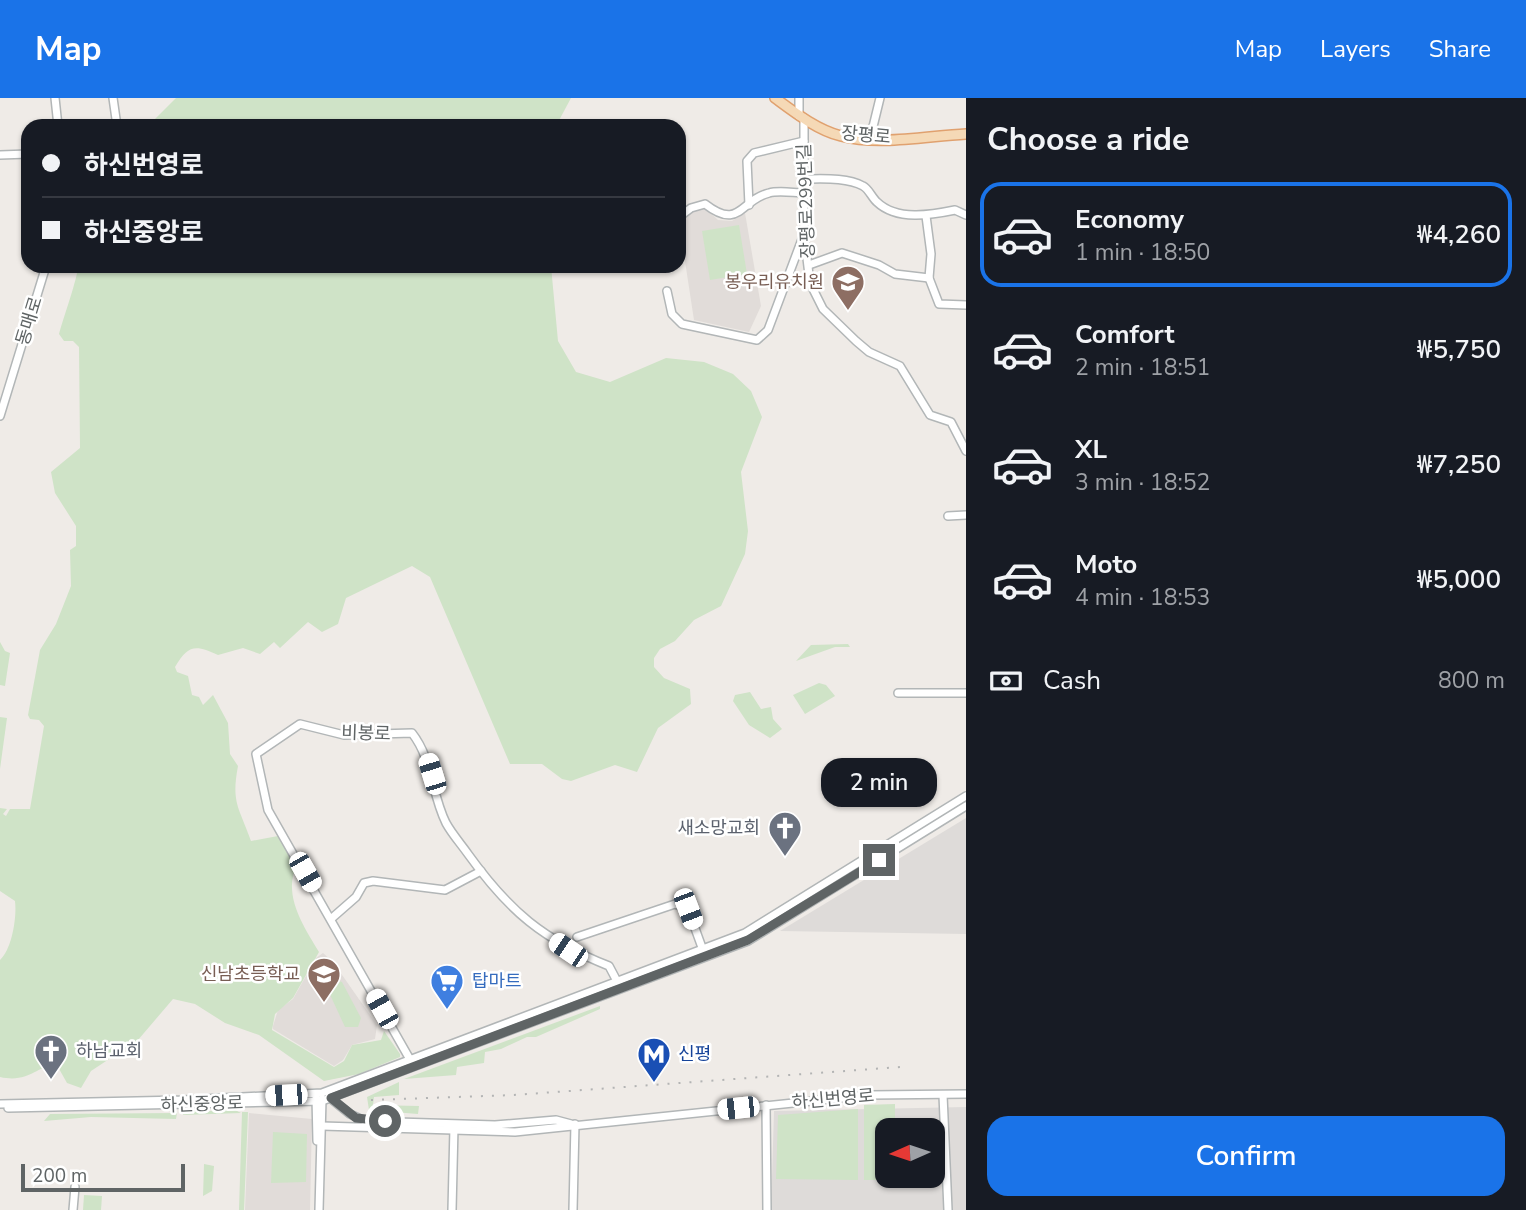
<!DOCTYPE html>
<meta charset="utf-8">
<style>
:root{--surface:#171b24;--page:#20242c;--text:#f1f3f6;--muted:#9ea1a6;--line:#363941;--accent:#1a73e8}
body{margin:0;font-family:"Nunito Sans","Noto Sans KR",sans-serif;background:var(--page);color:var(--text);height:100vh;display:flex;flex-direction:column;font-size:26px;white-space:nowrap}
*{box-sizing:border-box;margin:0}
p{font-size:23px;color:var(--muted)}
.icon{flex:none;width:38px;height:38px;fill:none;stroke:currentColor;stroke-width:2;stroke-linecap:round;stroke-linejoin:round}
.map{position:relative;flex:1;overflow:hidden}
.details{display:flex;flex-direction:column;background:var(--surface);width:560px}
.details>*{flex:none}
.banner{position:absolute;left:21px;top:21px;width:665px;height:154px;border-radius:21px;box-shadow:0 2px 5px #0004;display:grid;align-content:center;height:154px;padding:0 21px;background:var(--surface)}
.needle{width:46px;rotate:267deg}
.fabs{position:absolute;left:875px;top:1020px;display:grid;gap:14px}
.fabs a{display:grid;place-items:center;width:70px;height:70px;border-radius:14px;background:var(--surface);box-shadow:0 2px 5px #0004;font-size:35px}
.scale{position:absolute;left:21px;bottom:18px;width:164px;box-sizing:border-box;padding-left:7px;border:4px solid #5f6465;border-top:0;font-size:19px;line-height:24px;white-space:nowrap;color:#5f6465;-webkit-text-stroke:5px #fff;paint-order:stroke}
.end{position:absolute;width:32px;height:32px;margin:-16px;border:9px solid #5f6465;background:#fff;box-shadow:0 0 0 4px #fff}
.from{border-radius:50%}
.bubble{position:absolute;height:49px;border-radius:21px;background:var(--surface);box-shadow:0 2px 5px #0004;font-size:23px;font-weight:600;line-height:49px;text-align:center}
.car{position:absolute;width:21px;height:42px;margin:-21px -10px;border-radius:9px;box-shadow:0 0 5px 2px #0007;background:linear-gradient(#fff 24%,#345 0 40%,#fff 0 76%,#345 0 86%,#fff 0)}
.banner b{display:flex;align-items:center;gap:24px;height:66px;font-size:26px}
.banner b+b{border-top:2px solid var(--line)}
.banner i{width:18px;height:18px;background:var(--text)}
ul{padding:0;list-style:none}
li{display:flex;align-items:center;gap:21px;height:105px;margin:0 14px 10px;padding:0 7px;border:4px solid transparent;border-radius:21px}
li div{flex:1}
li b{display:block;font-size:26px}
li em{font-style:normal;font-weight:600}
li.current{border-color:var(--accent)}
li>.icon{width:63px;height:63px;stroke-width:1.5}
h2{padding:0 21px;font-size:32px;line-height:84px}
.pay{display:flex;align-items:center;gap:18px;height:77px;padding:0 21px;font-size:26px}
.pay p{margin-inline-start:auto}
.cta{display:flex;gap:14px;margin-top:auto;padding:14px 21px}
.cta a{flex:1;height:80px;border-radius:21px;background:var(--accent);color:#fff;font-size:28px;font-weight:600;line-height:80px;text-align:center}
header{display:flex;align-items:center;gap:42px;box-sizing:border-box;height:98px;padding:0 35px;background:var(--accent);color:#fff}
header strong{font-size:33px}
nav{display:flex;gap:38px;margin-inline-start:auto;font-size:24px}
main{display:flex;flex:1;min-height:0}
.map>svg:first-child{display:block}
.industrial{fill:#dedbd9;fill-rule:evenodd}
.education{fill:#e1dcd9}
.green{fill:#cfe3c7}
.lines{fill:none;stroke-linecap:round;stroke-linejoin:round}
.minor-casing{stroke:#b2b6b7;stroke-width:10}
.major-casing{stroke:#e0a16f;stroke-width:12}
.minor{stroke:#fff;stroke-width:7}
.major{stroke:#f5d9b6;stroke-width:9}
.rail{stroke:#b3b4b4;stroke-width:2;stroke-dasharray:2 9;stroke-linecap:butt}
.route{stroke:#5f6465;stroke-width:9}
.labels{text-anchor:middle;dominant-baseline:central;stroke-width:5;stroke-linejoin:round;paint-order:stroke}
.street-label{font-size:18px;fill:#5f6465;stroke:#fff}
.education-label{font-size:18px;fill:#785e54;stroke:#fff;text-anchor:end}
.worship-label{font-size:18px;fill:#5b616d;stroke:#fff;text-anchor:end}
.shop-label{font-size:18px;fill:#366cbe;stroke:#fff;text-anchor:start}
.transit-label{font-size:18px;fill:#164399;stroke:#fff;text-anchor:start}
</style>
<header>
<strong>Map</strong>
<nav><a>Map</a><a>Layers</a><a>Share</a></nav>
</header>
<main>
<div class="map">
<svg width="966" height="1112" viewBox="0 0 966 1112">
<rect width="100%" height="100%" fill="#efebe7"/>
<g class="industrial">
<polygon points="966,720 966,836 780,833"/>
<path d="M966 1009V1112H771L774 1013ZM887 1032H933V1078H887Z"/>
</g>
<g class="education">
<polygon points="705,110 718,122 732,123 745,115 761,208 749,234 694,222 679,124 694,113"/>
<polygon points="323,855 333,864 377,927 375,941 352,947 343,962 334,968 273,931 273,928 278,912 293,901 316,860"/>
<polygon points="249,1015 312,1021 310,1112 245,1112"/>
</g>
<g class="green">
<polygon points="176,0 571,0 556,28 148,28"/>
<polygon points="739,127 747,176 710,182 702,133"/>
<path d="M78 168H551L558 243 576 274 610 284 666 260 704 264 733 276 751 293 762 319 741 374 748 433 745 456 721 508 694 522 675 543 660 551 654 560V569L664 580 690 591 691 606 658 630 637 674 615 667 571 683 562 681 542 666H510L430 479 412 468 346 500 338 526 322 534 308 524 280 550 274 544 260 556 243 550 218 557C195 546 188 547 175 569L177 574 188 578 192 597 199 599 203 607 213 597 228 625 230 656 238 668C231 705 239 709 251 743L278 738 296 769C283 798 304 829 319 854L293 900 275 916 272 932 334 969 344 963 352 947 381 942 384 933 400 956V959L359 976 324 983 259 937 225 925 195 906 173 901 138 942 91 973 81 990 67 985 58 969C38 964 32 986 0 979V862C12 851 17 819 15 803L0 793V710L7 711 3 716 6 718 10 711H30L44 628 39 622 30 621 28 617 40 552 56 526 71 488 70 452 76 448V428L55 395 51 374 80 350 79 249 73 243H64L59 236C63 221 78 179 78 168Z"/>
<polygon points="0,544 5,553 10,555 5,588 0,587"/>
<polygon points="848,546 850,549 835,549 796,563 811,547"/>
<polygon points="819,585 826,587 835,598 805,616 793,597"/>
<polygon points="750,594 761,611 771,609 773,621 782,631 770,640 749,627 733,603 735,597"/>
<polygon points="0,619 7,620 0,671"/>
<polygon points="333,881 342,884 361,920 358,929 345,929 326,888"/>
<polygon points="600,908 600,911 536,939 527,939 501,951 485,954 484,965 457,969 456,977 404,981"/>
<polygon points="399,984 399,997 374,999 373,1007 419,1008 418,1016 369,1012 367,999"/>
<polygon points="895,1006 895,1032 887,1032 887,1078 897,1078 897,1082 864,1082 864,1007"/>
<polygon points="858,1011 858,1082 776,1081 778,1017"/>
<polygon points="235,1012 241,1015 183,1017 183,1014"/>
<polygon points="242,1014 248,1014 244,1112 239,1112"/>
<polygon points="177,1015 176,1021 91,1019 44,1023 50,1016"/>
<polygon points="273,1034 307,1036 306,1084 271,1085"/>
<polygon points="204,1066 214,1068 212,1093 203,1098"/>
<polygon points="84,1097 102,1098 101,1112 83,1112"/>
</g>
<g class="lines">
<defs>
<g id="minor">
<polyline points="55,0 58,28"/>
<polyline points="113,0 117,28"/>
<polyline points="799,18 799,0"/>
<polyline points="804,20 804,136 810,185 823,211 856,243 869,254 900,268 930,317 951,324 966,353"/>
<polyline points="870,41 880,0"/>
<polyline points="0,57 28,56"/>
<path d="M804 81C821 81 847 79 863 88 869 91 872 100 877 104 897 123 931 117 955 112L966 117"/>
<polyline points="749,107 747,63 754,55 804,43"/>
<polyline points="926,118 931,156 929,180 939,206 966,207"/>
<path d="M679 119 691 110 705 106C740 133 740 102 769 95 779 92 794 95 804 95"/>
<polyline points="809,167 842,155 879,167 895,176 929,180"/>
<polyline points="667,193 672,216 682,226 757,242 768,232 804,136"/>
<polyline points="0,318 46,168"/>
<polyline points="948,418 966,417"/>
<polyline points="898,595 966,595"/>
<polyline points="332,820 356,799 364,785 373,783 445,792 481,773"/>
<polyline points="577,839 675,806 688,811 704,855"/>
<path d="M412 965 268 712 256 656 300 626 344 637 412 635C433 662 431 695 446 725 452 736 461 746 468 756 509 813 543 842 609 868L618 885"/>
<polyline points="943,997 948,1112"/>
<polyline points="316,999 317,1043"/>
<polyline points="329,999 350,1016 365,1023 495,1027 556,1022 571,1026"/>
<polyline points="0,1006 182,1002 322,995 745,835 966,698"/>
<polyline points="766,1007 767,1112"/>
<polyline points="8,1010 322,1003 748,843 966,708"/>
<polyline points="322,1028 515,1034 870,997 966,996"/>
<polyline points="73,1112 75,1089"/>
<polyline points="319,1112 322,1001"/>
<polyline points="452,1112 454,1029"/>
<polyline points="573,1112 575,1026"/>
</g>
<path id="major" d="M775 0C794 14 817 32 841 38 879 48 927 38 966 36"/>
</defs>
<use href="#minor" class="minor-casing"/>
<use href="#major" class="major-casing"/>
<use href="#minor" class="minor"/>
<use href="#major" class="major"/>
<polyline class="rail" points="371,1002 514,997 900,969"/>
</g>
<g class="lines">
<polyline class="route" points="385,1023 356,1020 331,1000 748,842 879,762"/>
</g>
<defs>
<symbol id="school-pin" viewBox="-11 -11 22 30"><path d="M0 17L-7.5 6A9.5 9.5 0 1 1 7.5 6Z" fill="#8d6e63" stroke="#fff"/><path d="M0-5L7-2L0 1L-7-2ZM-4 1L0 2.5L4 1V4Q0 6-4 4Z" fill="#fff"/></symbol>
<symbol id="church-pin" viewBox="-11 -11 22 30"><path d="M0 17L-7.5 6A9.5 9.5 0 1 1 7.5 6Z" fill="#6b7280" stroke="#fff"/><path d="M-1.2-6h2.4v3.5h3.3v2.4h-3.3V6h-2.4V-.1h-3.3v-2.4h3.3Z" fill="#fff"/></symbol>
<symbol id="supermarket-pin" viewBox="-11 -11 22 30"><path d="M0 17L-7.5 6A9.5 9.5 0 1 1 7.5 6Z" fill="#3f7fe0" stroke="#fff"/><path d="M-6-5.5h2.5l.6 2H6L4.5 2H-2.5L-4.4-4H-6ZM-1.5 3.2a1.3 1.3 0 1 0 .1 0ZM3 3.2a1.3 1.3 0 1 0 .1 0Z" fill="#fff"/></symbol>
<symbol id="metro-pin" viewBox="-11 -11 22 30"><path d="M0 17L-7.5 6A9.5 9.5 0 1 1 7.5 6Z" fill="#1a4fb4" stroke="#fff"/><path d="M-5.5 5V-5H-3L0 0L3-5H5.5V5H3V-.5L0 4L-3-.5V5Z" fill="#fff"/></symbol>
</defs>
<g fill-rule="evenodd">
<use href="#school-pin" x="829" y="165" width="38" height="52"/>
<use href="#church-pin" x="766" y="711" width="38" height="52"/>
<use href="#school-pin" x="305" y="857" width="38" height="52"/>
<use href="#supermarket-pin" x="428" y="864" width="38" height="52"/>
<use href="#church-pin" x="32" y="934" width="38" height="52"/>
<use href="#metro-pin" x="635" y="937" width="38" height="52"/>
</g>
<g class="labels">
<g class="street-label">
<text transform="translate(866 37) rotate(5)">장평로</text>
<text transform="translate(806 103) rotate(-92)">장평로299번길</text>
<text transform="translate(29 223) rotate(-73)">동매로</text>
<text transform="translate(366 635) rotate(2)">비봉로</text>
<text transform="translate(833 1001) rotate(-5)">하신번영로</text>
<text transform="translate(202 1006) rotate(-2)">하신중앙로</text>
</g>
<g class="education-label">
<text x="824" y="184">봉우리유치원</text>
<text x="300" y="876">신남초등학교</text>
</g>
<g class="worship-label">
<text x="760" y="730">새소망교회</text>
<text x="76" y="953" text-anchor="start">하남교회</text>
</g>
<g class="shop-label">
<text x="472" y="883">탑마트</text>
</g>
<g class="transit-label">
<text x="678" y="956">신평</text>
</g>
</g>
</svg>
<div class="fabs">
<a><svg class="needle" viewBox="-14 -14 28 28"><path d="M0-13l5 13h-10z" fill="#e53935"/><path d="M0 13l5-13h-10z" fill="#9ea1a6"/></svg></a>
</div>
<div class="scale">200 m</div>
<i class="end from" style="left:385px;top:1023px"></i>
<i class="end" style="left:879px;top:762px"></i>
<div class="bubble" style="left:821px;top:660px;width:116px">2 min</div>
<i class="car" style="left:432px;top:676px;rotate:343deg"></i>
<i class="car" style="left:305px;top:774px;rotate:150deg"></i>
<i class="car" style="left:688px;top:811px;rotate:159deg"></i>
<i class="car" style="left:568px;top:852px;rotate:304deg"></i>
<i class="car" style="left:382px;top:911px;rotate:331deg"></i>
<i class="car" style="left:286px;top:997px;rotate:267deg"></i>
<i class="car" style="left:738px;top:1010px;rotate:264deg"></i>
<div class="banner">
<b><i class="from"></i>하신번영로</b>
<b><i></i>하신중앙로</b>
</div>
</div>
<section class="details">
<h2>Choose a ride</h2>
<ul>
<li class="current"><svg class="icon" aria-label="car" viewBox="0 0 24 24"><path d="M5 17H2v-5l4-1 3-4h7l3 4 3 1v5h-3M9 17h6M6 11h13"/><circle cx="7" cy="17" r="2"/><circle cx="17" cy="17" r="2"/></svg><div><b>Economy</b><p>1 min · 18:50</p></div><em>₩4,260</em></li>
<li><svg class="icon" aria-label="car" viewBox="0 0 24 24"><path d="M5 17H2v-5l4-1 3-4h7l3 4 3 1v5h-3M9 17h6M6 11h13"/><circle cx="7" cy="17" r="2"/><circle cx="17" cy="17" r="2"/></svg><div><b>Comfort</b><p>2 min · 18:51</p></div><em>₩5,750</em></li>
<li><svg class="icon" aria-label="car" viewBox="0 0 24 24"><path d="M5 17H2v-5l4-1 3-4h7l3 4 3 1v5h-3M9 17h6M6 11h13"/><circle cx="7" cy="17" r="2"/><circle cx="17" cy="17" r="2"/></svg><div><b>XL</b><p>3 min · 18:52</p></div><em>₩7,250</em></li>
<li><svg class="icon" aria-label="car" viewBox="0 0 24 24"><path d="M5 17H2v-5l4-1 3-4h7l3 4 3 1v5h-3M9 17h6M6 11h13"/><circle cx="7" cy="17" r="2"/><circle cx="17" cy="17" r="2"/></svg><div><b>Moto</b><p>4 min · 18:53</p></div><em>₩5,000</em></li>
</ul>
<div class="pay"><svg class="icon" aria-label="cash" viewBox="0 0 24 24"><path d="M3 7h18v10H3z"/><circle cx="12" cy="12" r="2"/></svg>Cash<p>800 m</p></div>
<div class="cta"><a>Confirm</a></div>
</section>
</main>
